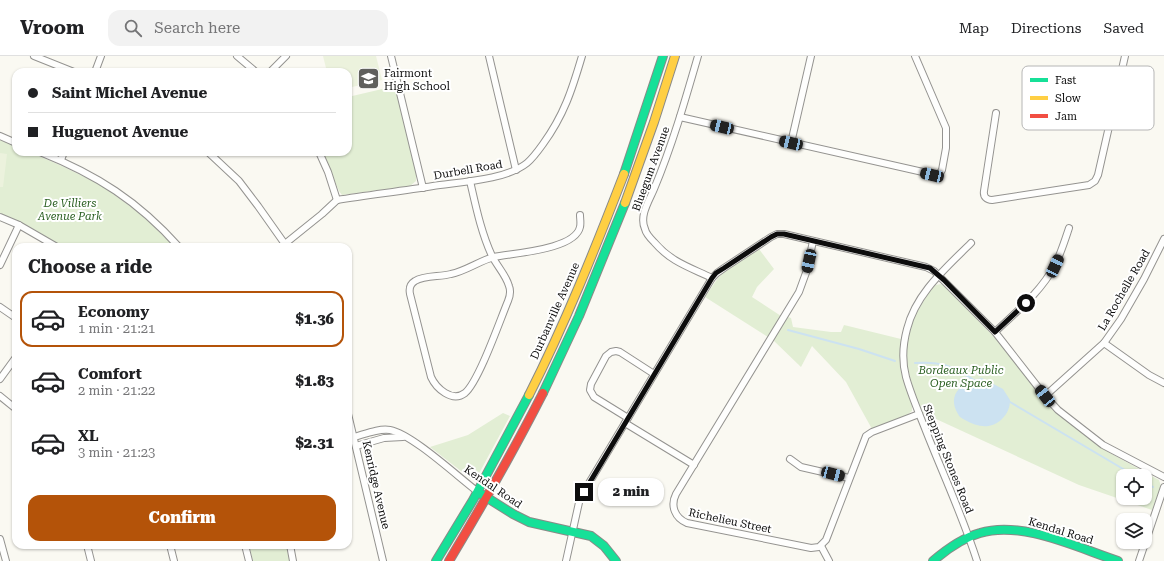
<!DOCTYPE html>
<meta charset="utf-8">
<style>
:root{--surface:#fff;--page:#f2f2f2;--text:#202124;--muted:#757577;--line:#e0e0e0;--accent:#b45309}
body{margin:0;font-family:"Roboto Serif",serif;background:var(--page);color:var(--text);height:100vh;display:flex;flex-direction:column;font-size:15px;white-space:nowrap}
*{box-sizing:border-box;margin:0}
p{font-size:13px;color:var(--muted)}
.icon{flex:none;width:22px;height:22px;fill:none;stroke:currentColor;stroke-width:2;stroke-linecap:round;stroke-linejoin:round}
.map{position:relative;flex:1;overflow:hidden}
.drawer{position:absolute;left:12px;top:187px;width:340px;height:306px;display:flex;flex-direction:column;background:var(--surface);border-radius:12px;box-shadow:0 1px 3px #0004}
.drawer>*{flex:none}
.guide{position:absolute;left:12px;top:12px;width:340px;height:88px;border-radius:12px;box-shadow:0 1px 3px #0004;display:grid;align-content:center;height:88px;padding:0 16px;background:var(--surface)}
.fabs{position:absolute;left:1116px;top:413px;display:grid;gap:8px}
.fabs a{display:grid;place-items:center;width:36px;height:36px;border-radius:8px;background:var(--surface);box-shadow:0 1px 3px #0004;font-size:20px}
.end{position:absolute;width:18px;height:18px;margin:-9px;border:5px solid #0d0d0d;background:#fff;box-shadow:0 0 0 2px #fff}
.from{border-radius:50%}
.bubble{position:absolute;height:28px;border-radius:12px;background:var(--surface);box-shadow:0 1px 3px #0004;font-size:13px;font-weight:800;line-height:28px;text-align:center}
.car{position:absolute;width:12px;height:24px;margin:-12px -6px;border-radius:5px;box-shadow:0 0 3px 1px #0007;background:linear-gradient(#222 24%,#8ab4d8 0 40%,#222 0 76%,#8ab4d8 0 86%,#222 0)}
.guide b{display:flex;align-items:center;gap:14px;height:38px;font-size:15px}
.guide b+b{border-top:1px solid var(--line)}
.guide i{width:10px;height:10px;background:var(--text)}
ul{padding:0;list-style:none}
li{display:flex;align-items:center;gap:12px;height:56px;margin:0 8px 6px;padding:0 8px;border:2px solid transparent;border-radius:12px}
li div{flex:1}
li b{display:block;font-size:15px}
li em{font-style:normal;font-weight:800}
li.active{border-color:var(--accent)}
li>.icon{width:36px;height:36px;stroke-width:1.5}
h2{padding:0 16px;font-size:18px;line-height:48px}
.primary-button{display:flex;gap:8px;margin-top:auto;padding:8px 16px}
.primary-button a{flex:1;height:46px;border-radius:12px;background:var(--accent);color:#fff;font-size:16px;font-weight:800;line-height:46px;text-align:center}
header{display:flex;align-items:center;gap:24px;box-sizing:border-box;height:56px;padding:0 20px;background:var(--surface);border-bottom:1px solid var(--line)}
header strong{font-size:19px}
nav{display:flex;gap:22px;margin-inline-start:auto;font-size:14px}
.search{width:280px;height:36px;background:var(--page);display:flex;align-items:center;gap:10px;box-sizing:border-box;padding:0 14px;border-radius:12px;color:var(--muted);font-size:15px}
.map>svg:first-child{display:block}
.green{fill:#e2eed4;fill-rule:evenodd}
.pitch{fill:#ecf2dd}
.water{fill:#cce2f1}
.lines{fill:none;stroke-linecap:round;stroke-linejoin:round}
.stream{stroke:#cce2f1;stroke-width:2}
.street-casing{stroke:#949390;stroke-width:8}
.fast-casing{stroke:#8a8a87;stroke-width:10}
.slow-casing{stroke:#8a8a87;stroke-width:10}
.jam-casing{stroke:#8a8a87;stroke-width:10}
.street{stroke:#fefefd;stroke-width:6}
.fast{stroke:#16e098;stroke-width:8}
.slow{stroke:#ffcf43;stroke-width:8}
.jam{stroke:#f24e42;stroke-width:8}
.route{stroke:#0d0d0d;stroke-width:5}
.labels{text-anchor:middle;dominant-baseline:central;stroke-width:4;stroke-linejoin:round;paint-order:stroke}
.poi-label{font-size:11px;fill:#0d0d0d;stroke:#fff;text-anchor:start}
.street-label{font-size:11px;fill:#0d0d0d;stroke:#fff}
.park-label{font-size:11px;font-style:italic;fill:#2c6023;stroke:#fff}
.key{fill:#fff;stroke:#b6b6b6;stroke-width:1}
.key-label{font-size:11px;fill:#0d0d0d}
</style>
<header>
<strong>Vroom</strong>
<div class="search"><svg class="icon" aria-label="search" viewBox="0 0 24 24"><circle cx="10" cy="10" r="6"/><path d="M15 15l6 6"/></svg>Search here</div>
<nav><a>Map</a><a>Directions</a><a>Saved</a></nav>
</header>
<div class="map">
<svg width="1164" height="505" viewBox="0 0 1164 505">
<rect width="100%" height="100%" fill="#faf9f2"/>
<g class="green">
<polygon points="395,30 416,118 416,125 410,130 342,139 339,135 322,96 348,96 348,41"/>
<polygon points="0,84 16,90 16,96 30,96 64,111 101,129 143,160 175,191 63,191 37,175 0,157"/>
<polygon points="759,193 774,213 757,231 752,241 781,260 768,281 705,241 718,222 723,217"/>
<path d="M941 228 945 230 995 282 1050 352 1101 392 1159 424 1161 430 1152 454 1079 429 923 357C908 322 899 295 916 258 921 249 927 240 932 231L936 229ZM1123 420H1145V442H1123Z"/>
<path d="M788 261 791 262 793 271 831 276H841L844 269 901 283C898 308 904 326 912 350V355L907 359 872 373 846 326 812 290 801 311 773 284Z"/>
<polygon points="503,357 510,360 476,423 473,423 470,422 430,391 468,379"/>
<polygon points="249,489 286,489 290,505 253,505"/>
</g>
<g class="pitch">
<polygon points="323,0 376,0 382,24 348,32 348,16 327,16"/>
<polygon points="0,97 7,98 3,131 0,131"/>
</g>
<path class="water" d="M982 322 1003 333 1010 344C1010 352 1007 358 1002 363 991 374 977 371 965 364 962 362 959 361 958 358 946 338 963 325 982 322Z"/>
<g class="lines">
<g class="stream">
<polyline points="788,274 859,293 895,305"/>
<path d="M915 307C942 305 951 310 974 324"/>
<polyline points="1010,346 1135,420"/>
<polyline points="1145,426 1153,431"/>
</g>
<defs>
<g id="street">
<polyline points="34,0 74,16"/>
<polyline points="237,0 256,16"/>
<polyline points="391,0 423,132"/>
<polyline points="489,0 516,114"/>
<path d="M698 0C685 45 672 90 654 133 649 145 639 160 645 173 646 178 650 182 654 186 671 206 689 211 712 222"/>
<polyline points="95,16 101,0"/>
<polyline points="270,16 286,0"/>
<polyline points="1065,55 1110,66"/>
<path d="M996 57 984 135C983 141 987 144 992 144L1089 129 1095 125 1098 119 1125 0"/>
<polyline points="680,61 936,119 940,117 942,114 946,92 946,72 915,0"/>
<polyline points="0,80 16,87"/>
<polyline points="791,87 811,0"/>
<path d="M40 96C97 119 138 145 179 191"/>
<polyline points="208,96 239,125 258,150 287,191"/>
<polyline points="319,96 328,116 337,144"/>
<polyline points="61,104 64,96"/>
<path d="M470 125C476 151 481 176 492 200 497 210 506 219 509 230 511 235 510 240 508 245 500 264 479 325 465 337 452 347 436 332 431 321L410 238C409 233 410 228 415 225 424 219 440 221 451 218 466 215 479 205 494 201 512 197 575 194 580 171 581 167 580 163 580 159"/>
<path d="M337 144C369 139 401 135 433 130 460 126 506 124 527 107 533 102 538 95 543 88 564 59 572 34 582 0"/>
<polyline points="0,161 19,169 57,191"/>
<path d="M813 185 807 214 799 236 676 438C670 450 675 462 687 467L811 492 819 491 826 484 866 380 872 376 919 358"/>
<path d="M971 187C946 212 916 237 907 273 903 288 902 306 906 321 911 339 919 357 926 375 943 418 963 461 977 505"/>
<polyline points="281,191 322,158 337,144"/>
<polyline points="0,209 19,169"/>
<polyline points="0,251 16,262"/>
<path d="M995 276C1016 256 1041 236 1055 209 1061 197 1065 184 1069 172"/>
<polyline points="1104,287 1149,319 1164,327"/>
<polyline points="0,323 16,301"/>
<polyline points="0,340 16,353"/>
<polyline points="1045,340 1104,287 1121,263 1144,223 1164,183"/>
<polyline points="348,358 383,505"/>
<polyline points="628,362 594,341 590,334 591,328 606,300 611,296 616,295 620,296 654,318"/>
<polyline points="625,367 694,409"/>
<path d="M354 381C365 378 379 372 390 374 412 378 458 421 478 436"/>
<polyline points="356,390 384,382 403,381"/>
<polyline points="790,403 801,411 849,422"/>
<polyline points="0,483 6,505"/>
<polyline points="87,489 91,505"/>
<polyline points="170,489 174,505"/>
<polyline points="245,489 249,505"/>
<polyline points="290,489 293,505"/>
<polyline points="821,490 829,505"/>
<polyline points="566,505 580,442 712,222 717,217 724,212 771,181 777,178 784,178 926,211 934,215 995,276 1045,340 1058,354 1103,389 1164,421"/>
<polyline points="1139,505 1164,431"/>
</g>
<g id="fast">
<polyline points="624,118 663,0"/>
<polyline points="543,337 579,260 625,147"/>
<polyline points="478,436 513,458 529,466 591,480 604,490 616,505"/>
<polyline points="436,505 473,444 529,339"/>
<path d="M933 505C947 493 962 482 980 477 1022 464 1078 492 1118 505"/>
</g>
<g id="slow">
<polyline points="625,147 654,66 675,0"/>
<path d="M529 339C565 268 595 193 624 118"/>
</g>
<path id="jam" d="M449 505C482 450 514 394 543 337"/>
</defs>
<use href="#street" class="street-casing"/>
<use href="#fast" class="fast-casing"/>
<use href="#slow" class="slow-casing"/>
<use href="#jam" class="jam-casing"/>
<use href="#street" class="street"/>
<use href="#fast" class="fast"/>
<use href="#slow" class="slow"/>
<use href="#jam" class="jam"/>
</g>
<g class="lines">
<polyline class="route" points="584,436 712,222 716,217 724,212 771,181 777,178 784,178 930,212 944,224 995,276 1026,247"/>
</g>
<defs>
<symbol id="school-square" viewBox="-11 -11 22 22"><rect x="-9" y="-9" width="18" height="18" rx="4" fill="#60605d" stroke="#fff"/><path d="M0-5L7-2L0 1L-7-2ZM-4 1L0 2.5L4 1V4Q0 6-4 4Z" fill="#fff"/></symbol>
</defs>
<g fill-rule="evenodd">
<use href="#school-square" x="356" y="10" width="25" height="25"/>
</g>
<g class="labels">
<g class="poi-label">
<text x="384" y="17">Fairmont<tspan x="384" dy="13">High School</tspan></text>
</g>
<g class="street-label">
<text transform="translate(651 113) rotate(-70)">Bluegum Avenue</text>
<text transform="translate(468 114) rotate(-10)">Durbell Road</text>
<text transform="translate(1124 234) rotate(-60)">La Rochelle Road</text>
<text transform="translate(555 255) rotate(-66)">Durbanville Avenue</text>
<text transform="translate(948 403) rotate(68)">Stepping Stones Road</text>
<text transform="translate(376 429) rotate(77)">Kenridge Avenue</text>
<text transform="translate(493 431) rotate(34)">Kendal Road</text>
<text transform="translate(730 465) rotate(12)">Richelieu Street</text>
<text transform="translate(1061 475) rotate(17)">Kendal Road</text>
</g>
<g class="park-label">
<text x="70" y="147">De Villiers<tspan x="70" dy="13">Avenue Park</tspan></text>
<text x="961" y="314">Bordeaux Public<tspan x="961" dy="13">Open Space</tspan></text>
</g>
</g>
<rect x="1022" y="10" width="132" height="64" rx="6" class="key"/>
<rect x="1030" y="22" width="18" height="4" fill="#16e098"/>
<rect x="1030" y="40" width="18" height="4" fill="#ffcf43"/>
<rect x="1030" y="58" width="18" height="4" fill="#f24e42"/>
<g class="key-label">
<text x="1055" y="28">Fast</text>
<text x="1055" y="46">Slow</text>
<text x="1055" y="64">Jam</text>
</g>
</svg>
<div class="fabs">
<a><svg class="icon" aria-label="locate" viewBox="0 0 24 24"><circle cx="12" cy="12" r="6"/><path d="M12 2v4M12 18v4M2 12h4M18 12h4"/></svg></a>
<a><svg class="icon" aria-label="layers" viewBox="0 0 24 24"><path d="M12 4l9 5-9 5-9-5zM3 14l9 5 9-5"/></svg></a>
</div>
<i class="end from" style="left:1026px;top:247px"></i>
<i class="end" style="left:584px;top:436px"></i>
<div class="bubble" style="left:598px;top:422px;width:66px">2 min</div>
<i class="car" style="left:722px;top:71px;rotate:283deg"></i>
<i class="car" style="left:791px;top:87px;rotate:283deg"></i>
<i class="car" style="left:932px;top:119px;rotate:283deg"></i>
<i class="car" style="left:809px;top:205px;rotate:192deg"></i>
<i class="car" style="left:1055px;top:210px;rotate:25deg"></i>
<i class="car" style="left:1045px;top:340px;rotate:322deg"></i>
<i class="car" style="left:833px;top:418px;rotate:105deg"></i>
<div class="guide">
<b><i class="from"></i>Saint Michel Avenue</b>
<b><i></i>Huguenot Avenue</b>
</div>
<section class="drawer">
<h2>Choose a ride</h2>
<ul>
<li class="active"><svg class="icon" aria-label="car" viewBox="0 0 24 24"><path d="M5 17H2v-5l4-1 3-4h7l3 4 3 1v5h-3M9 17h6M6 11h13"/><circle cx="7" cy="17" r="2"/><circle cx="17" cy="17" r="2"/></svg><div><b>Economy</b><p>1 min · 21:21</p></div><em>$1.36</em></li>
<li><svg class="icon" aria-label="car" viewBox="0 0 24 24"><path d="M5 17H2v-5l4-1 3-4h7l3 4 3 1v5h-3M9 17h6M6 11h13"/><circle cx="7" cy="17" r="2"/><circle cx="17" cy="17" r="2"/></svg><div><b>Comfort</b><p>2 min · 21:22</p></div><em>$1.83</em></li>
<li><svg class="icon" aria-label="car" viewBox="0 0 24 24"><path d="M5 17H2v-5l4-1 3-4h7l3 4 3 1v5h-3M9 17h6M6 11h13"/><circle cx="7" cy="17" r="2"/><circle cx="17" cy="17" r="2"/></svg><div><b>XL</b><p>3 min · 21:23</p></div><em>$2.31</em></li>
</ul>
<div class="primary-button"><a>Confirm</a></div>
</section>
</div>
